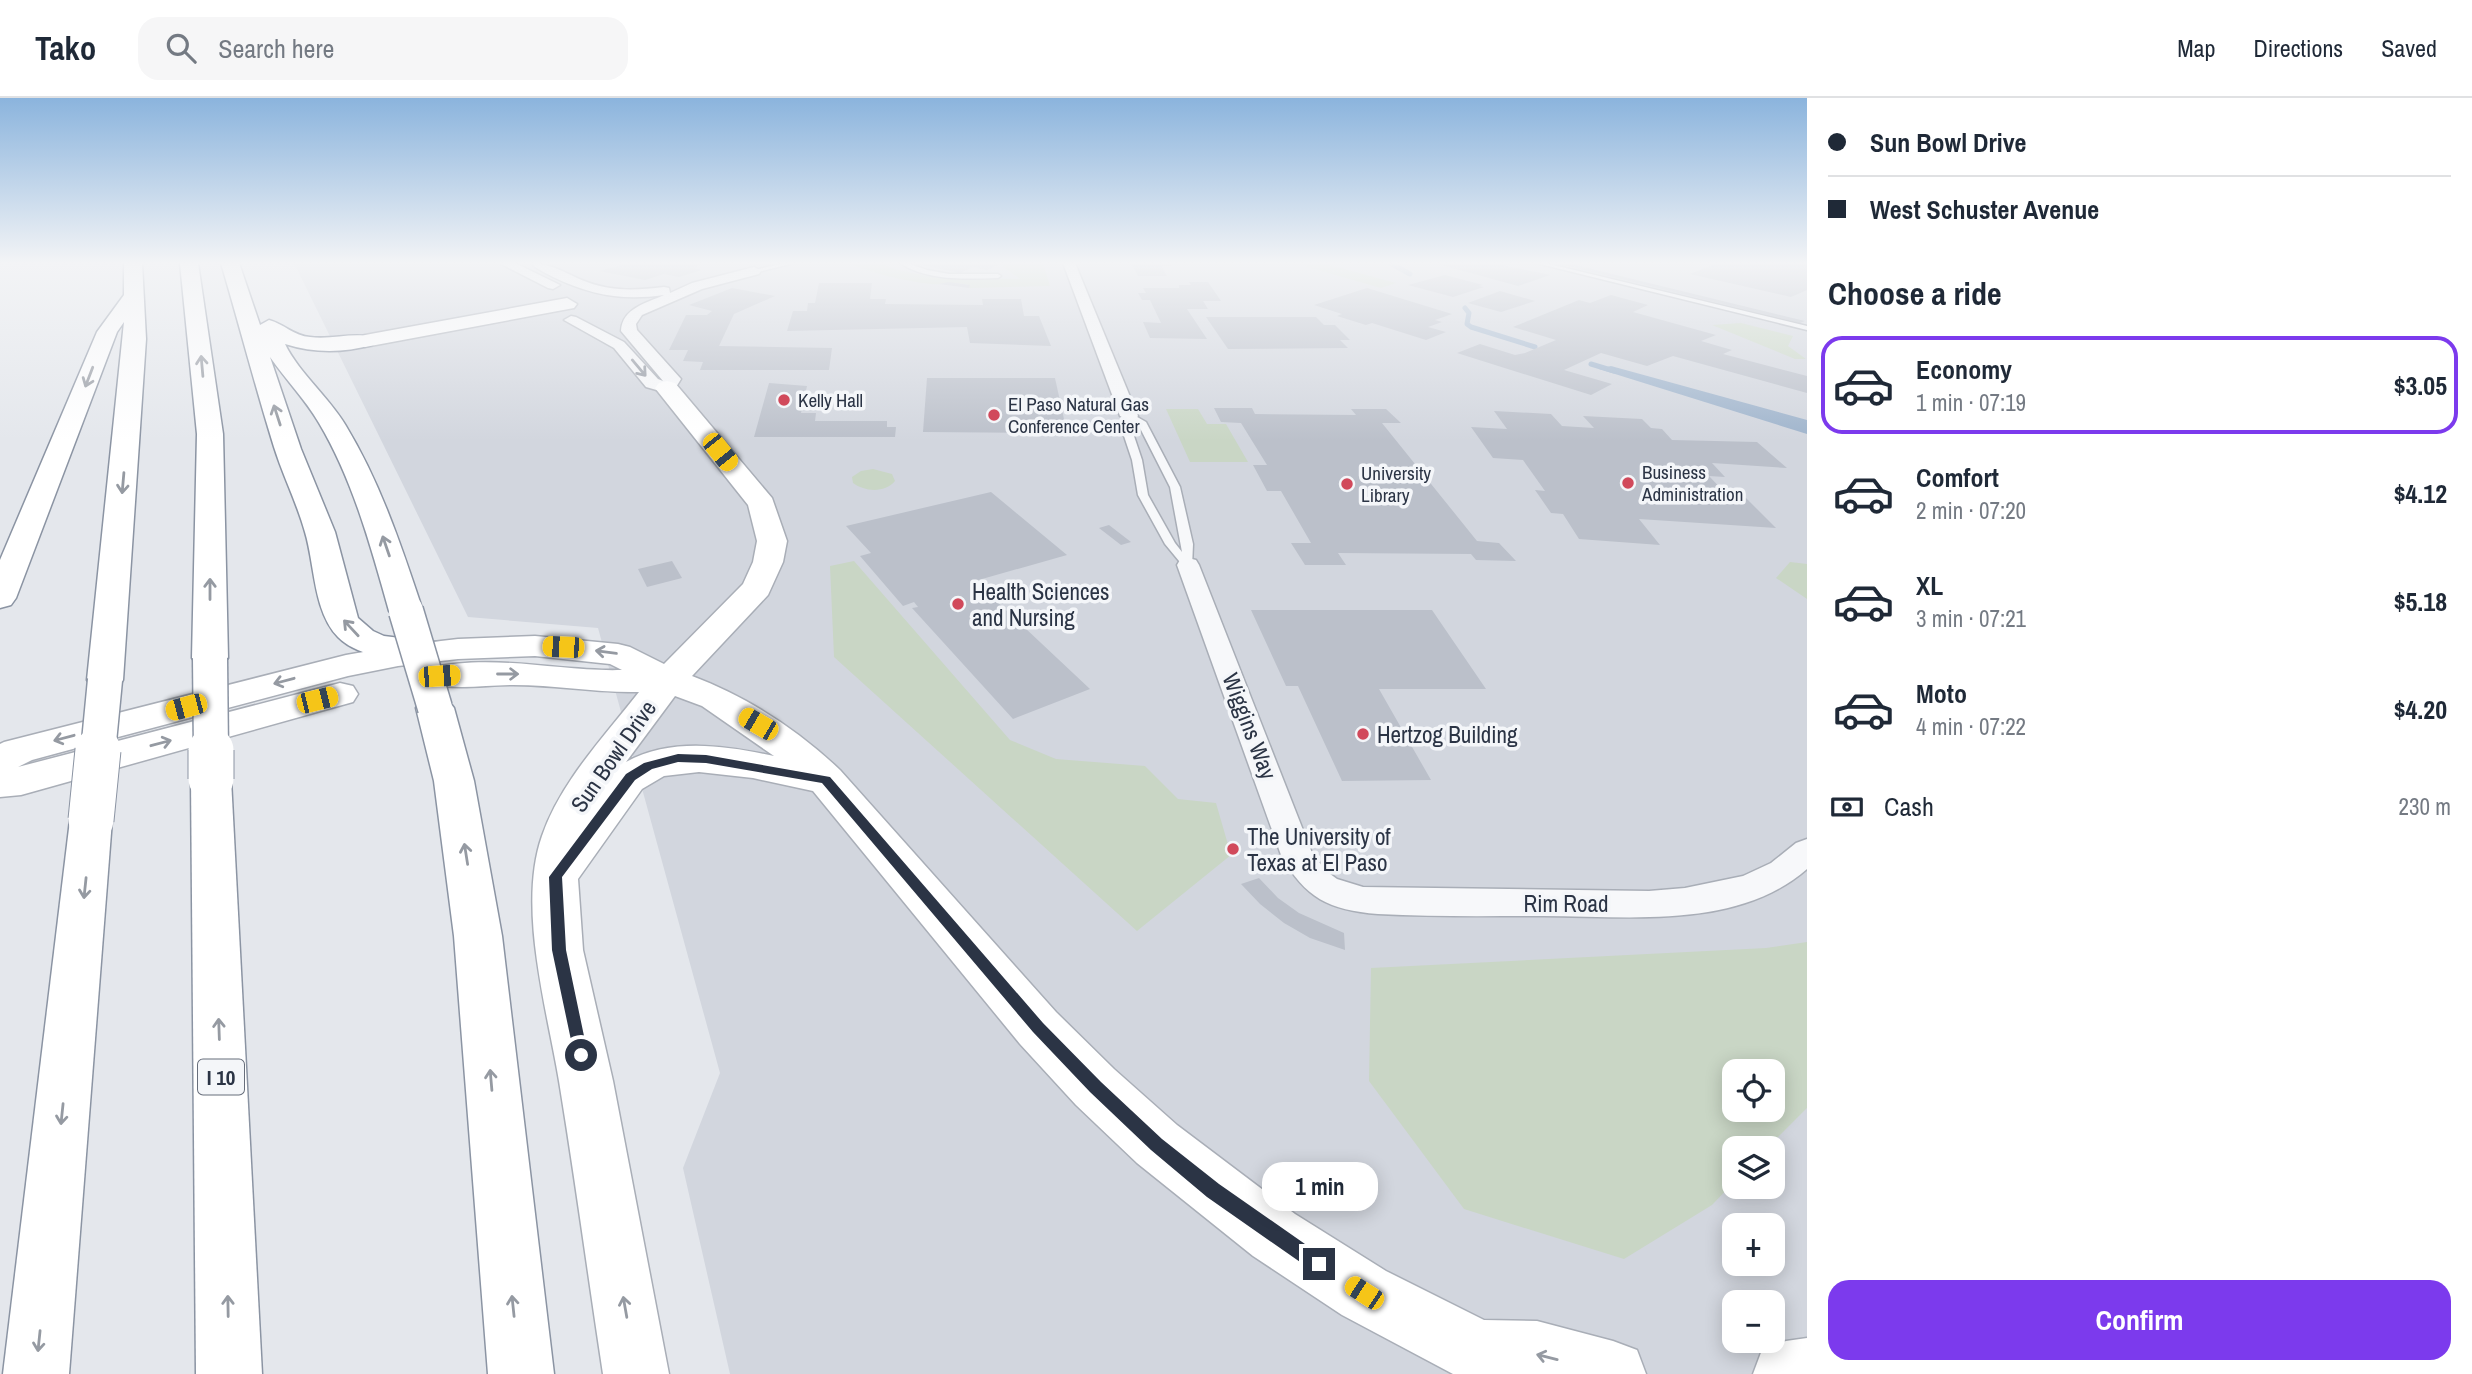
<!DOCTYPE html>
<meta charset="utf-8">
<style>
:root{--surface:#fff;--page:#f6f6f7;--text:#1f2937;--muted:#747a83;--line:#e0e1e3;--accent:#7c3aed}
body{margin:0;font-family:"Archivo Narrow",sans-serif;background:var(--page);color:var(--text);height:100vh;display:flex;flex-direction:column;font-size:26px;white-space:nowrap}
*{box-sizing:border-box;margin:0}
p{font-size:23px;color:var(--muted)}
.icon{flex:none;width:38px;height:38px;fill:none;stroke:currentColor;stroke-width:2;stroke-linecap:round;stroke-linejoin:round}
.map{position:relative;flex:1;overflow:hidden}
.details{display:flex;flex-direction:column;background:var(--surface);width:665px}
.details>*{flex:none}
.banner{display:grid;align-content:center;height:154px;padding:0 21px;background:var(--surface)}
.fabs{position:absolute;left:1722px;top:961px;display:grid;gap:14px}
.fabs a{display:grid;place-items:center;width:63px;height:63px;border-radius:14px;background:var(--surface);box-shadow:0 4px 18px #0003;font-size:35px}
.end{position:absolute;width:32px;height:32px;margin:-16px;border:9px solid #2b3445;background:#fff;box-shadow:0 0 0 4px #fff}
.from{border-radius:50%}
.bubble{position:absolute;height:49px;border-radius:21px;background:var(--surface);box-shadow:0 4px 18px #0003;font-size:23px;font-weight:700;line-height:49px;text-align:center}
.car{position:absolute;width:21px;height:42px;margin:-21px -10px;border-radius:9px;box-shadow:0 0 5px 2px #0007;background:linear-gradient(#f5c518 24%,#345 0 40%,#f5c518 0 76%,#345 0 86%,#f5c518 0)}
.banner b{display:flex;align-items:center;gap:24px;height:66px;font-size:26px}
.banner b+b{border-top:2px solid var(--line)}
.banner i{width:18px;height:18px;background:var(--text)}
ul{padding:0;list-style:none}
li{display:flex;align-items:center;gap:21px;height:98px;margin:0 14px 10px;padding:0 7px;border:4px solid transparent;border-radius:21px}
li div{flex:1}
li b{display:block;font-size:26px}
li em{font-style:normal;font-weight:700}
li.selected{border-color:var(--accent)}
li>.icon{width:63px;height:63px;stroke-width:1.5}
h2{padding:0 21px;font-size:32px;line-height:84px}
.pay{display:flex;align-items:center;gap:18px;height:77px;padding:0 21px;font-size:26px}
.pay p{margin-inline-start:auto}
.primary-button{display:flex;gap:14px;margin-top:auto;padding:14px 21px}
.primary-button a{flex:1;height:80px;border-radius:21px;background:var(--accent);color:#fff;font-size:28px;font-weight:700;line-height:80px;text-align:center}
header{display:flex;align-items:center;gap:42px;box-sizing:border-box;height:98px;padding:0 35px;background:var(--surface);border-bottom:2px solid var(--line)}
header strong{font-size:33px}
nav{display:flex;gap:38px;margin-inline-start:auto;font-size:24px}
.search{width:490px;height:63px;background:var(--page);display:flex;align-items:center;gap:18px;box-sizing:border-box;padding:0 24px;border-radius:21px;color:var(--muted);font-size:26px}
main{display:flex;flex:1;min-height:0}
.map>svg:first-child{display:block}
.built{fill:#d2d6de;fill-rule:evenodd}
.green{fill:#c9d6c5;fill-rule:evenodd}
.water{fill:#9fb4cc}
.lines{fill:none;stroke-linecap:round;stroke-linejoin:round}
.stream{stroke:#9fb4cc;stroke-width:5}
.building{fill:#bbc0ca}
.lane-casing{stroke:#a9aeb7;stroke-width:3}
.street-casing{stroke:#a9aeb7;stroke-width:3}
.secondary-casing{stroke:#a9aeb7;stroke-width:3}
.highway-casing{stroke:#8b94a3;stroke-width:3}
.lane{fill:#f7f8fa;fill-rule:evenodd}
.street{fill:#f7f8fa;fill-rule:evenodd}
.secondary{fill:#fff;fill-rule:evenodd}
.highway{fill:#fff;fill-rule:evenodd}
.highway-bridge-far1-casing{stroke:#8b94a3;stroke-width:37;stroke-linecap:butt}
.highway-bridge-casing{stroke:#8b94a3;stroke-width:47;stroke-linecap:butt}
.highway-bridge-far1{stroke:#fff;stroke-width:34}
.highway-bridge{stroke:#fff;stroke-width:45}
.oneway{stroke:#959aa2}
.oneway2{stroke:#9196a0}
.route{fill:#2b3445}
.poi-dot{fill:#d1495b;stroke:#f4f6f9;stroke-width:2.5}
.labels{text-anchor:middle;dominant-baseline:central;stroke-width:7;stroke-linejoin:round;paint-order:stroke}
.far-poi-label{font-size:19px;fill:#2b3445;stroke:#f4f6f9;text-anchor:start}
.shield{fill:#f4f6f9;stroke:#676e7b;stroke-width:2}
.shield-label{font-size:21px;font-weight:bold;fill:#2b3445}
.poi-label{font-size:23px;fill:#2b3445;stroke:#f4f6f9;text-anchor:start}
.street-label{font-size:23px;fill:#2b3445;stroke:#f4f6f9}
</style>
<header>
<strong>Tako</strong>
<div class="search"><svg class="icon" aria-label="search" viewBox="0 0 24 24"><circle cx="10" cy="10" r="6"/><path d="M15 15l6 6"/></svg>Search here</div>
<nav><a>Map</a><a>Directions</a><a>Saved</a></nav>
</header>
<main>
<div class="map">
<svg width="1807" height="1276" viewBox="0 0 1807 1276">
<rect width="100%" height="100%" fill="#e4e7ec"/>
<path class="built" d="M294 165H1807V1276H730L683 1070 720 975 598 530 468 519ZM1734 973H1773V1012H1734ZM1734 1050H1773V1088H1734ZM1734 1127H1773V1166H1734ZM1734 1204H1773V1242H1734Z"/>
<g class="green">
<path d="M847 165H878L898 172 938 180 1020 181 1002 168 1006 165H1043L1050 188 969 190V187C955 183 944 187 931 186 902 183 874 175 847 165Z"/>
<polygon points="1316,165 1322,165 1396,185 1381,190 1304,168"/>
<polygon points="1741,225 1793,238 1788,248 1806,261 1795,261 1712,227"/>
<polygon points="1166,311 1198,311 1207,326 1226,326 1248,364 1190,364"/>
<path d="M873 371 892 376 895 383C885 395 865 394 853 385L852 379 861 373Z"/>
<polygon points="854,463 1010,642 1056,661 1145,668 1178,701 1216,705 1231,757 1137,833 834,559 830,468"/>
<polygon points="1790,464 1807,466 1807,501 1776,480"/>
<path d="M1807 844V1010L1767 1050H1734V1084L1712 1107 1624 1161 1464 1111 1369 983 1371 870 1766 850ZM1734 973H1773V1012H1734Z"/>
</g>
<polygon class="water" points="1611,268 1807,322 1807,336 1599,271"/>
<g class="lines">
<g class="stream">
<polyline points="1390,165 1410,176"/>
<polyline points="1465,210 1469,215 1467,226 1471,229 1535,249"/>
<polyline points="1591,266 1614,273"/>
</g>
</g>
<g class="building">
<polygon points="630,165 698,165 696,171 702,172 679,179 664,176 645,182 599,173"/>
<polygon points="921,165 1000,165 998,166 1000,166 987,172 973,169 960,175 917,166"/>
<polygon points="1131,165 1170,165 1172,168 1161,168 1167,178 1138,178"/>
<polygon points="1434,165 1492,165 1550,177 1518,188"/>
<polygon points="1567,165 1805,223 1800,225 1563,167"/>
<polygon points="1718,165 1807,165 1807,192 1791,199 1690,176"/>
<polygon points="1445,177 1483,187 1479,188 1484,189 1453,199 1408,187"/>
<polygon points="949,184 970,187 969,190 939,186"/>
<polygon points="1189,184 1208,184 1221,203 1203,203 1208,211 1187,211 1207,241 1150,240 1143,224 1161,225 1150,202 1142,202 1138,195 1146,195 1143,190 1179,190 1179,187 1191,187"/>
<polygon points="819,185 872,185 870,201 886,201 885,206 983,207 982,201 1021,201 1024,218 1039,218 1051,248 970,245 967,229 787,233 793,213 807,213 808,205 815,205"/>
<polygon points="732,190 775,198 734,216 719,248 832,250 829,272 700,272 703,264 683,263 688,252 669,252 686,217 707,217 712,213 689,207"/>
<polygon points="1367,190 1452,216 1435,222 1442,224 1428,229 1446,234 1426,242 1372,225 1366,227 1337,218 1342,216 1314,207"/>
<polygon points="1500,193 1535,203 1501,214 1468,205"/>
<polygon points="1611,197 1648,207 1633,214 1716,237 1701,243 1732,252 1723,256 1807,278 1807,295 1673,258 1647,268 1601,255 1564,272 1612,286 1591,297 1457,255 1480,246 1515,257 1525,255 1556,242 1513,229 1579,202 1590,205"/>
<polygon points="1206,219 1316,219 1324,227 1335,227 1350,242 1340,242 1348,250 1228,251"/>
<polygon points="927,280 1055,280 1067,335 923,334"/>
<polygon points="769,285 807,288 801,315 816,315 815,323 887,323 887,329 896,329 895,339 754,339"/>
<polygon points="1214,310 1252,310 1255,316 1356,317 1351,311 1386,311 1401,325 1382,325 1477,443 1499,445 1516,463 1476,462 1471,456 1338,455 1346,467 1305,467 1291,445 1311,445 1281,393 1267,393 1253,367 1267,367 1241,325 1221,324"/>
<polygon points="1494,313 1551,316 1562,328 1594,330 1583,318 1642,321 1651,330 1662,331 1672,342 1757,344 1787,370 1712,365 1725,379 1709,378 1729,399 1746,400 1776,430 1639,421 1660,447 1579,441 1563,416 1551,415 1535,392 1545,393 1523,362 1493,360 1471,329 1507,331"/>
<polygon points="991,394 1067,457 975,483 1090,591 1013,621 912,510 918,509 914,504 903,508 860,458 871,455 846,428"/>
<polygon points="1109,427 1131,444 1121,447 1099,430"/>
<polygon points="672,463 682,480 647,489 638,471"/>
<polygon points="1251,512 1432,512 1486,591 1379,591 1431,682 1342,683 1298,588 1286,588"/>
<polygon points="1259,780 1278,800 1299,815 1344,835 1345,852 1310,840 1284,825 1260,806 1241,786"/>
</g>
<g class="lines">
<defs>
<g id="lane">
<polygon points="784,165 794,165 754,175 751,173"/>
<path d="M900 165H907L927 172 949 176H998L1001 178 998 180C966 181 927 183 900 165Z"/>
<polygon points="1536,165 1545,165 1807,228 1807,232"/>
<path d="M1126 316H1132L1146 324 1180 389 1193 446 1192 469H1184L1165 446 1138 397 1132 362 1120 326ZM1131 323 1139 328 1170 389 1182 454 1175 445 1148 397 1142 362 1130 326Z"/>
</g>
<g id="street">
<polygon points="499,165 515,165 560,187 553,191 548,190"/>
<path d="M531 165C552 165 568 177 587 184 613 194 638 192 664 189L669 190 670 195 692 185 754 169 761 173 759 176 702 191 642 217 636 226 637 232 681 281 673 294 667 295 646 289 614 250 564 222 571 218 576 219 624 244 658 281 663 283 621 233C622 210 647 205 664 197 623 203 590 197 553 179 546 175 536 171 531 165Z"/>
<polygon points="1063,165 1075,165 1138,318 1135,322 1129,323 1120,318"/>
<path d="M1188 460 1196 462 1199 467 1312 755 1326 773 1337 781 1363 789 1649 793 1685 790 1743 778 1771 765 1796 745 1807 741V771C1737 832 1630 818 1544 818 1488 818 1433 819 1378 816 1329 812 1305 800 1281 757L1177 467 1180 462Z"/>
</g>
<g id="secondary">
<polygon points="567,200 577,206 574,210 365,249 358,247 354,243 358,239 365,237"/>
<path d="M667 283 675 285 772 400 787 443 783 464 768 497 692 578C747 599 797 631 840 672L1056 914 1114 971 1177 1027 1295 1116 1386 1173 1484 1222 1537 1223 1613 1243 1637 1252 1646 1276H1453L1342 1217 1253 1158 1137 1065 1076 1007 1020 946 813 693 753 680 699 674 664 678 642 691 578 781 583 852 613 983 669 1276H603C588 1178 575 1080 559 983 547 911 517 809 542 738 561 683 604 639 639 594 597 595 556 587 513 587 486 587 458 592 431 586L426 578 431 570C493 555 560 574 622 572L610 566 535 558 458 561 398 568 348 578 69 652 32 662 18 669 340 585 353 588 358 596 353 604 21 697 0 699V646L4 644 346 557 398 548 458 541 535 538 618 546 630 549 664 566 743 486 753 464 757 443 748 407 655 290 659 285ZM675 598 702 608 774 658C726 648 672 639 626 664Z"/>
<polygon points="1807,1240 1807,1276 1753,1276 1762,1252 1786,1243"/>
</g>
<g id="highway">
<polygon points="124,165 142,165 146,241 123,582 118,590 105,593 92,590 87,582 124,224 117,234 16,500 11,507 0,510 0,462 97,234 124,197"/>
<polygon points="180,165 198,165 223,336 228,560 222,567 210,571 198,567 192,560 197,336"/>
<path d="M221 165H239L260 227 269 222C284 226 294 238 310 239 331 242 353 234 372 239L376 243 372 247C343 255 313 255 285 246 299 275 329 299 346 328 381 386 402 450 423 513L418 520 406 523 394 520 389 513C371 449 353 382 319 325 305 301 286 282 270 259L301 351 335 434 358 520 373 533 384 538 449 546 454 553 449 560C420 568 360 562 338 539 313 513 315 467 305 434 297 405 283 378 274 349 255 288 239 226 221 165Z"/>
<polygon points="435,598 448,602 454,610 474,683 502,838 554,1276 488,1276 454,838 434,683 416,610 422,602"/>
<polygon points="211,667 225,671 231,681 262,1276 196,1276 191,681 197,671"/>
<polygon points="91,707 106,711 112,722 69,1276 3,1276 70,722 76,711"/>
</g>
</defs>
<use href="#lane" class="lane-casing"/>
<use href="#street" class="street-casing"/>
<use href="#secondary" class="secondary-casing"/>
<use href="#highway" class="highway-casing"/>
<use href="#lane" class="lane"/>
<use href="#street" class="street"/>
<use href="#secondary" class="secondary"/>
<use href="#highway" class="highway"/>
<defs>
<g id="highway-bridge-far1">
<polyline points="406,513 435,610"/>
<polyline points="210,560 211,654"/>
<polyline points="98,654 105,582"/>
</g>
<g id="highway-bridge">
<polyline points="211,652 211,681"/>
<polyline points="91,722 98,652"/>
</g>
</defs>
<use href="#highway-bridge-far1" class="highway-bridge-far1-casing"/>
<use href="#highway-bridge" class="highway-bridge-casing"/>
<use href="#highway-bridge-far1" class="highway-bridge-far1"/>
<use href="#highway-bridge" class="highway-bridge"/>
</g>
<defs><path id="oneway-shaft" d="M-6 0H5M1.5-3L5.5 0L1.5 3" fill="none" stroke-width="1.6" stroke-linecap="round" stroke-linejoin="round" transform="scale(1.75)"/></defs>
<g class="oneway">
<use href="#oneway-shaft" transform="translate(202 268) rotate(-95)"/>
<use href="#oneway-shaft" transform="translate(89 279) rotate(111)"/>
<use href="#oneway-shaft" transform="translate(277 317) rotate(-108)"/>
<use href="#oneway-shaft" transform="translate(123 385) rotate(95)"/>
<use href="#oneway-shaft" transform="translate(386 448) rotate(-109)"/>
<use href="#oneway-shaft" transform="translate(210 491) rotate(-90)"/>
<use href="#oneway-shaft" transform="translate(351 530) rotate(-133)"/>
<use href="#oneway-shaft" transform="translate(606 554) rotate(-172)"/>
<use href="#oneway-shaft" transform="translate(508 576)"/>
<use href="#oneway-shaft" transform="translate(284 583) rotate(165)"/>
<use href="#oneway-shaft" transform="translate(64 640) rotate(165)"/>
<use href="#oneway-shaft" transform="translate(161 645) rotate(-15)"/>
<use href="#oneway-shaft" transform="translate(466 756) rotate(-99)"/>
<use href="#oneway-shaft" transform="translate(85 790) rotate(96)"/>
<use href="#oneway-shaft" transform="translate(219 931) rotate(-92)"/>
<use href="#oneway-shaft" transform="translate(491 982) rotate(-95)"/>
<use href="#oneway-shaft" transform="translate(62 1016) rotate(96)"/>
<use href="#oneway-shaft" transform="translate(228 1208) rotate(-91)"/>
<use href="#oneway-shaft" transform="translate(513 1208) rotate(-96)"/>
<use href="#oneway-shaft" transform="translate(625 1209) rotate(-100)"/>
<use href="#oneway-shaft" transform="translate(39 1243) rotate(96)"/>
<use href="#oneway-shaft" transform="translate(1547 1259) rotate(-166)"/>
</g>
<use class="oneway2" href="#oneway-shaft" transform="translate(639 270) rotate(50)"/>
<linearGradient id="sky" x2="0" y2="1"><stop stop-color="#8bb4dd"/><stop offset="0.48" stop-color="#f3f4f6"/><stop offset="1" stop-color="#f3f4f6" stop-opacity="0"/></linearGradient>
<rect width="1807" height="343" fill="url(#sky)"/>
<polygon class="route" points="678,656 706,657 830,679 1043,925 1101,984 1162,1041 1219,1086 1325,1160 1328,1166 1325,1173 1319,1175 1313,1173 1207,1099 1151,1052 1090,994 1033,934 822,685 706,665 678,664 652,671 635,682 562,779 566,852 588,957 586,961 575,961 552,852 549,779 626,676 644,665"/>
<g class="poi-dot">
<circle cx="784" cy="302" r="7"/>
<circle cx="994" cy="317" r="7"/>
<circle cx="1628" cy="385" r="7"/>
<circle cx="1347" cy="386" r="7"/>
<circle cx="958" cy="506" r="7"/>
<circle cx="1363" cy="636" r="7"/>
<circle cx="1233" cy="751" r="7"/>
</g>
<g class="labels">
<g class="far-poi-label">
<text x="798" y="302">Kelly Hall</text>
<text x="1008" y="306">El Paso Natural Gas<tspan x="1008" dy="22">Conference Center</tspan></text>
<text x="1642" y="374">Business<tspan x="1642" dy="22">Administration</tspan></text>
<text x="1361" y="375">University<tspan x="1361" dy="22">Library</tspan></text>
</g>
<rect class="shield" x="198" y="961.5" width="46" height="35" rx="5"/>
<g class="shield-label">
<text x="221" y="979">I 10</text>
</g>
<g class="poi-label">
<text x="972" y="493">Health Sciences<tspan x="972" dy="26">and Nursing</tspan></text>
<text x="1377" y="636">Hertzog Building</text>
<text x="1247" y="738">The University of<tspan x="1247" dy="26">Texas at El Paso</tspan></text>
</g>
<g class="street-label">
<text transform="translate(1250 628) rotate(69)">Wiggins Way</text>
<text transform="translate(613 658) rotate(-55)">Sun Bowl Drive</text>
<text x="1566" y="805">Rim Road</text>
</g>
</g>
</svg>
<div class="fabs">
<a><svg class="icon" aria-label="locate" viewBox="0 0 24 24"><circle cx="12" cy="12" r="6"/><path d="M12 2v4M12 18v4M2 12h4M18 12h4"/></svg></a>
<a><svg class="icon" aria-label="layers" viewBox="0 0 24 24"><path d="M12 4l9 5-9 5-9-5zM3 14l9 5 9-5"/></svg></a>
<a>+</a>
<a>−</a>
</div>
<i class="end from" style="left:581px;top:957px"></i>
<i class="end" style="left:1319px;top:1166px"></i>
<div class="bubble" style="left:1262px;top:1064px;width:116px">1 min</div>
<i class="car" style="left:720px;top:354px;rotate:141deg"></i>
<i class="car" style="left:563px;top:549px;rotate:272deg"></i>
<i class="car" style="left:439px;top:578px;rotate:86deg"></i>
<i class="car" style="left:317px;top:602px;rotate:76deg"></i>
<i class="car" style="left:186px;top:609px;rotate:255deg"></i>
<i class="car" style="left:758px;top:626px;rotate:300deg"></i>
<i class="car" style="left:1364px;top:1195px;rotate:303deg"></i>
</div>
<section class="details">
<div class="banner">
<b><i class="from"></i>Sun Bowl Drive</b>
<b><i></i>West Schuster Avenue</b>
</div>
<h2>Choose a ride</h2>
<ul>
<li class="selected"><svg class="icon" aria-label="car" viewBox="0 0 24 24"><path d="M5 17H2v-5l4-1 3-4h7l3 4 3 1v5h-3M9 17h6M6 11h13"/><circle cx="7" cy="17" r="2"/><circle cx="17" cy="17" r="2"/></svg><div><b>Economy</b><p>1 min · 07:19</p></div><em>$3.05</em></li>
<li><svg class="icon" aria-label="car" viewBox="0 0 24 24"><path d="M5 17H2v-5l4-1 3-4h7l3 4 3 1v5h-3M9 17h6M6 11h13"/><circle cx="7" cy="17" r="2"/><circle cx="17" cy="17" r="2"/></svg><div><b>Comfort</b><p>2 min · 07:20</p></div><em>$4.12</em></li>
<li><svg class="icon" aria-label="car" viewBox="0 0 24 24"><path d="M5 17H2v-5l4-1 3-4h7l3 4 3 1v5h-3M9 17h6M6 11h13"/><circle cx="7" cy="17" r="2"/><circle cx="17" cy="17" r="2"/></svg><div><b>XL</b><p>3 min · 07:21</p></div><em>$5.18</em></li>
<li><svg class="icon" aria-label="car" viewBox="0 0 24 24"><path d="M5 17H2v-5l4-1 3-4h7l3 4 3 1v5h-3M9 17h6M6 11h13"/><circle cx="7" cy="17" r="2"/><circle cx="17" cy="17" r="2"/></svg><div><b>Moto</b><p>4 min · 07:22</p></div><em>$4.20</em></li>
</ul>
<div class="pay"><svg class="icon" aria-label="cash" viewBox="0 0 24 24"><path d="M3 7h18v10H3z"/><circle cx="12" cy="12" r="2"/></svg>Cash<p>230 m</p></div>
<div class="primary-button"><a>Confirm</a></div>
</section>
</main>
